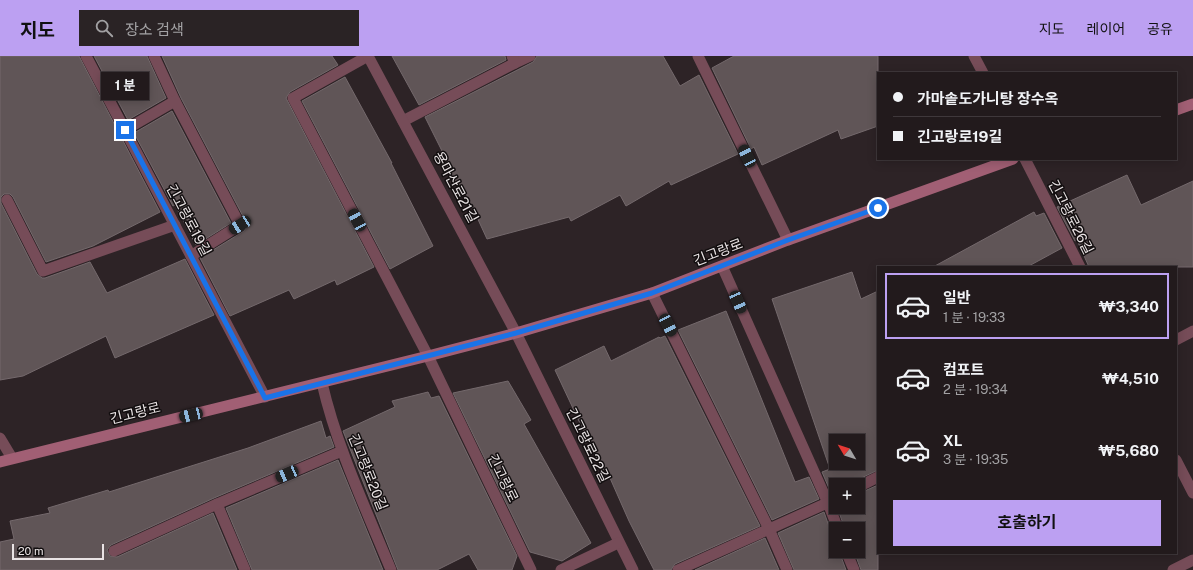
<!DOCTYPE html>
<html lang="ko">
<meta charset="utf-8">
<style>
:root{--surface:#221a1c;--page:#2a2325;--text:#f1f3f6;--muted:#a2a1a3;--line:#3f383b;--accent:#bca0f2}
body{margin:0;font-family:"Public Sans","Noto Sans KR",sans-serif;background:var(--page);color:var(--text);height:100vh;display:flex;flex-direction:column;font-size:15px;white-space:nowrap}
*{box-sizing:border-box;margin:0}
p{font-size:13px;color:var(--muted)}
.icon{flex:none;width:22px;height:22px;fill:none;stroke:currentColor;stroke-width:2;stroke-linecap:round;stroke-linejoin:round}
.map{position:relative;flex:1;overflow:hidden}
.drawer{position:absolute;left:877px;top:210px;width:300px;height:288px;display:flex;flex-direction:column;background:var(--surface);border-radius:0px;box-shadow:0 2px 10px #0003,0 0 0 1px var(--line)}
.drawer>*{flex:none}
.hud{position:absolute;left:877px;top:16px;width:300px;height:88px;border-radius:0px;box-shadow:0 2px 10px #0003,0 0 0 1px var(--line);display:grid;align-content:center;height:88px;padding:0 16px;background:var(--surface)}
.needle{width:26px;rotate:309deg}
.buttons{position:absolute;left:829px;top:378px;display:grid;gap:8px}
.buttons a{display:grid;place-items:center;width:36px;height:36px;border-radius:0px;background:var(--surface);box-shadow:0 2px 10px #0003,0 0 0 1px var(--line);font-size:20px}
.scale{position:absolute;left:12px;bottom:10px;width:92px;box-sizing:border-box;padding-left:4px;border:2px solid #e9e3e4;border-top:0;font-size:11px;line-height:14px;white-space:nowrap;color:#e9e3e4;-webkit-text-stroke:3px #120e0f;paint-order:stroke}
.end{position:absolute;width:18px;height:18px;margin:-9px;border:5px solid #1a73e8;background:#fff;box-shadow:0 0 0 2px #fff}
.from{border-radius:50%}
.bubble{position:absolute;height:28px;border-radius:0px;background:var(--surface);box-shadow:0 2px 10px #0003,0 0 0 1px var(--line);font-size:13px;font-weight:700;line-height:28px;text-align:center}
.car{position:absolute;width:12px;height:24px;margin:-12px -6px;border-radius:5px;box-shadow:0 0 3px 1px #0007;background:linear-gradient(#222 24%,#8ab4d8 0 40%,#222 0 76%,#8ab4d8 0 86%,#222 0)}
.hud b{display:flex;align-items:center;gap:14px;height:38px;font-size:15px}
.hud b+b{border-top:1px solid var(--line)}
.hud i{width:10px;height:10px;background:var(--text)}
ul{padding:7px 0 0;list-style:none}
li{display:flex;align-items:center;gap:12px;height:66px;margin:0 8px 6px;padding:0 8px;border:2px solid transparent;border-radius:0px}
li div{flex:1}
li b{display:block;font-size:15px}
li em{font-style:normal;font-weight:700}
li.active{border-color:var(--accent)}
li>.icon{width:36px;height:36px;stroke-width:1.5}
.button{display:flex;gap:8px;margin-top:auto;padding:8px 16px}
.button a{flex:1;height:46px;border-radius:0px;background:var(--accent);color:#111;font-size:16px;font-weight:700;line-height:46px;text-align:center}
header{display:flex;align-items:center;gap:24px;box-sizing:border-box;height:56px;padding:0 20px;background:var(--accent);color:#111}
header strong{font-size:19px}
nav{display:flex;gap:22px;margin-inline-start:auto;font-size:14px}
.search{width:280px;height:36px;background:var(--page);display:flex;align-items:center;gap:10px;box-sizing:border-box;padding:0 14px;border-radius:0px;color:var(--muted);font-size:15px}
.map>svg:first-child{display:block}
.building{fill:#605557;stroke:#74696c;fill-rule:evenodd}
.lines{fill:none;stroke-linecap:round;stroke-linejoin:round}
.service{stroke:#764c58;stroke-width:11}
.minor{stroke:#764c58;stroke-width:11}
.secondary{stroke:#a15f74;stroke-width:11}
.route{stroke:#1a73e8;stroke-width:5}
.labels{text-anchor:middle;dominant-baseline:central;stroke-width:3;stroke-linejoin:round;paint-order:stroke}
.street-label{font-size:14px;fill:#e9e3e4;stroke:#120e0f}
</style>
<header>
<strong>지도</strong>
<div class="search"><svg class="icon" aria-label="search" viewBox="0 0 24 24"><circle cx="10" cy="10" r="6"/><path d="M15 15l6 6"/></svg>장소 검색</div>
<nav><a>지도</a><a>레이어</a><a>공유</a></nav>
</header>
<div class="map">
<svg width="1193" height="514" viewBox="0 0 1193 514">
<rect width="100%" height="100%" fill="#2d2326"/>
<g class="building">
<polygon points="0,0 79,0 160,156 93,190 46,206 13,141 10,138 4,138 1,141 1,147 37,218 42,222 45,222 90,206 107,237 185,203 214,259 115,302 106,280 23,320 0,324"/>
<polygon points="94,0 147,0 166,42 128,64"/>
<polygon points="162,0 332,0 338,9 290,36 286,42 374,211 337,229 335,224 294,243 289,234 230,260 200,202 244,175 246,172 246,166 181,42"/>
<polygon points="392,0 505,0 506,4 419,49"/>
<polygon points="537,0 663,0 680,30 699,19 738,98 671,129 669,125 626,150 620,139 571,165 569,161 487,183 464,133 461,134 446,108 448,107 425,61 533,6"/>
<polygon points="734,0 878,0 878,70 841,83 838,74 762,109 754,91 751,93 712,12"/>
<polygon points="345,21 392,107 391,107 433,190 390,213 302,45"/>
<polygon points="172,55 231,167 196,189 175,149 173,150 134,77"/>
<polygon points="1127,119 1141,149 1193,125 1193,211 1089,211 1077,184 1075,185 1057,151"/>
<polygon points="1034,156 1036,160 1044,157 1062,192 1027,211 933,211"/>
<path d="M852 216 861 243 878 235V414L855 425 851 429H836V436L831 437 822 416 830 413 772 243ZM836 385H858V407H836Z"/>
<polygon points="726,255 795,426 809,421 819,443 772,464 678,274"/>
<polygon points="665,280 760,470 675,508 671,514 654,514 629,465 606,413 602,414 555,314 604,290 611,305 659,281 660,282"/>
<polygon points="508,325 531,364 524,368 591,487 562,505 530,496 453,337"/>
<polygon points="428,336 431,342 439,340 517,500 512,514 478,514 469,498 437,514 398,514 343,375 395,351 392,345"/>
<polygon points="321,365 326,382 330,380 334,391 214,442 111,489 107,494 110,500 117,501 213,457 237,514 0,514 0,486 14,483 10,465 50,457 48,452 108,434 109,436 248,392"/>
<polygon points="338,404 383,514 252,514 226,452"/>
<polygon points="878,429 878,514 861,514 854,495 858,495 858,473 845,473 837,451 858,451 858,438"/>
<polygon points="824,456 831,476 836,480 836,495 839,495 846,514 794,514 778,477"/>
<polygon points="765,482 779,514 695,514"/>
</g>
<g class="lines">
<g class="service">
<polyline points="154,0 175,45"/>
<polyline points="368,0 293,42 428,300 531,514"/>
<polyline points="515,7 530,0"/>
<polyline points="403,65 515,7 512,0"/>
<polyline points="125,74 175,45 240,169 191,200"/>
<polyline points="7,144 43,215 175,169"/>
<polyline points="722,210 828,447 838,473"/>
<polyline points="652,237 769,473 787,514"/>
<polyline points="1176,284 1193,275"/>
<polyline points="858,431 878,421"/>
<polyline points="217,448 245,514"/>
<polyline points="114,495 217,448 342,395"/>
<polyline points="846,495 854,514"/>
<polyline points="678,514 836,443"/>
</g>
<g class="minor">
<polyline points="86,0 265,341"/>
<polyline points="368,0 516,277 633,514"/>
<polyline points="698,0 788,184"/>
<polyline points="974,0 983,17"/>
<polyline points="1025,103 1080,211"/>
<path d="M322 327C337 392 366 453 391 514"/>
<polyline points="0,382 12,402"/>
<polyline points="1176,404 1193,437"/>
<polyline points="561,514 618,487"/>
<polyline points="1173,514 1193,504"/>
</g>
<g class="secondary">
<polyline points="1176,54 1193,48"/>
<polyline points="0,406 428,300 516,277 652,237 788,184 1013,103"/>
</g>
</g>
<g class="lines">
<polyline class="route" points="125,74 265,342 516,277 652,237 788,184 878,152"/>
</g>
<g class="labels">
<g class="street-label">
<text transform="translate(456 131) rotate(62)">용마산로21길</text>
<text transform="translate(1071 161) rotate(63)">긴고랑로26길</text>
<text transform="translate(189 164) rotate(62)">긴고랑로19길</text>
<text transform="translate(718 196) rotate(-21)">긴고랑로</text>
<text transform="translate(135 357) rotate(-14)">긴고랑로</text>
<text transform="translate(588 389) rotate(64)">긴고랑로22길</text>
<text transform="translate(368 416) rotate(68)">긴고랑로20길</text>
<text transform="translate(503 422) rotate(64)">긴고랑로</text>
</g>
</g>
</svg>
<div class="buttons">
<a><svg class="needle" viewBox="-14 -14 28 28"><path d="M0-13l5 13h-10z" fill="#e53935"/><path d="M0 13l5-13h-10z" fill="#a2a1a3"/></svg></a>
<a>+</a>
<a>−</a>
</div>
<div class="scale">20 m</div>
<i class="end from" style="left:878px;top:152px"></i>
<i class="end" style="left:125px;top:74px"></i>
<div class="bubble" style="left:101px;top:16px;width:48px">1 분</div>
<i class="car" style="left:747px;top:100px;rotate:334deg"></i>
<i class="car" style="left:357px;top:164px;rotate:332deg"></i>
<i class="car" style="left:240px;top:169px;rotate:237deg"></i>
<i class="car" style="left:738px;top:246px;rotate:156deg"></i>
<i class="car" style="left:668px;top:269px;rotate:153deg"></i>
<i class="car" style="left:191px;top:359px;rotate:257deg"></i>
<i class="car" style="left:287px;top:418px;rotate:247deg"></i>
<div class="hud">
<b><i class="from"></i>가마솥도가니탕 장수옥</b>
<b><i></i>긴고랑로19길</b>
</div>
<section class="drawer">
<ul>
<li class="active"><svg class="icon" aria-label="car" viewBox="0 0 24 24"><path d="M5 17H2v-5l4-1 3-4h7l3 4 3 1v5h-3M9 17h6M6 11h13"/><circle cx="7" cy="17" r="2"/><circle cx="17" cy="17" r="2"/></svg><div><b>일반</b><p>1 분 · 19:33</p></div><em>₩3,340</em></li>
<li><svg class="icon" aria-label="car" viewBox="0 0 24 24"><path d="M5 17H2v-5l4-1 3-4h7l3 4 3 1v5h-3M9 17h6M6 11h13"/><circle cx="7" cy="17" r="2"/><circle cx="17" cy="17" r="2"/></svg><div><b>컴포트</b><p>2 분 · 19:34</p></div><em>₩4,510</em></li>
<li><svg class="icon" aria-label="car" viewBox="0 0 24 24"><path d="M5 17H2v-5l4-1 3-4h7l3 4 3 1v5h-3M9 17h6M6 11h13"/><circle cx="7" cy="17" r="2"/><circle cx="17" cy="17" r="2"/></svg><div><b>XL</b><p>3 분 · 19:35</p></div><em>₩5,680</em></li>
</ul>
<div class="button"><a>호출하기</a></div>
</section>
</div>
